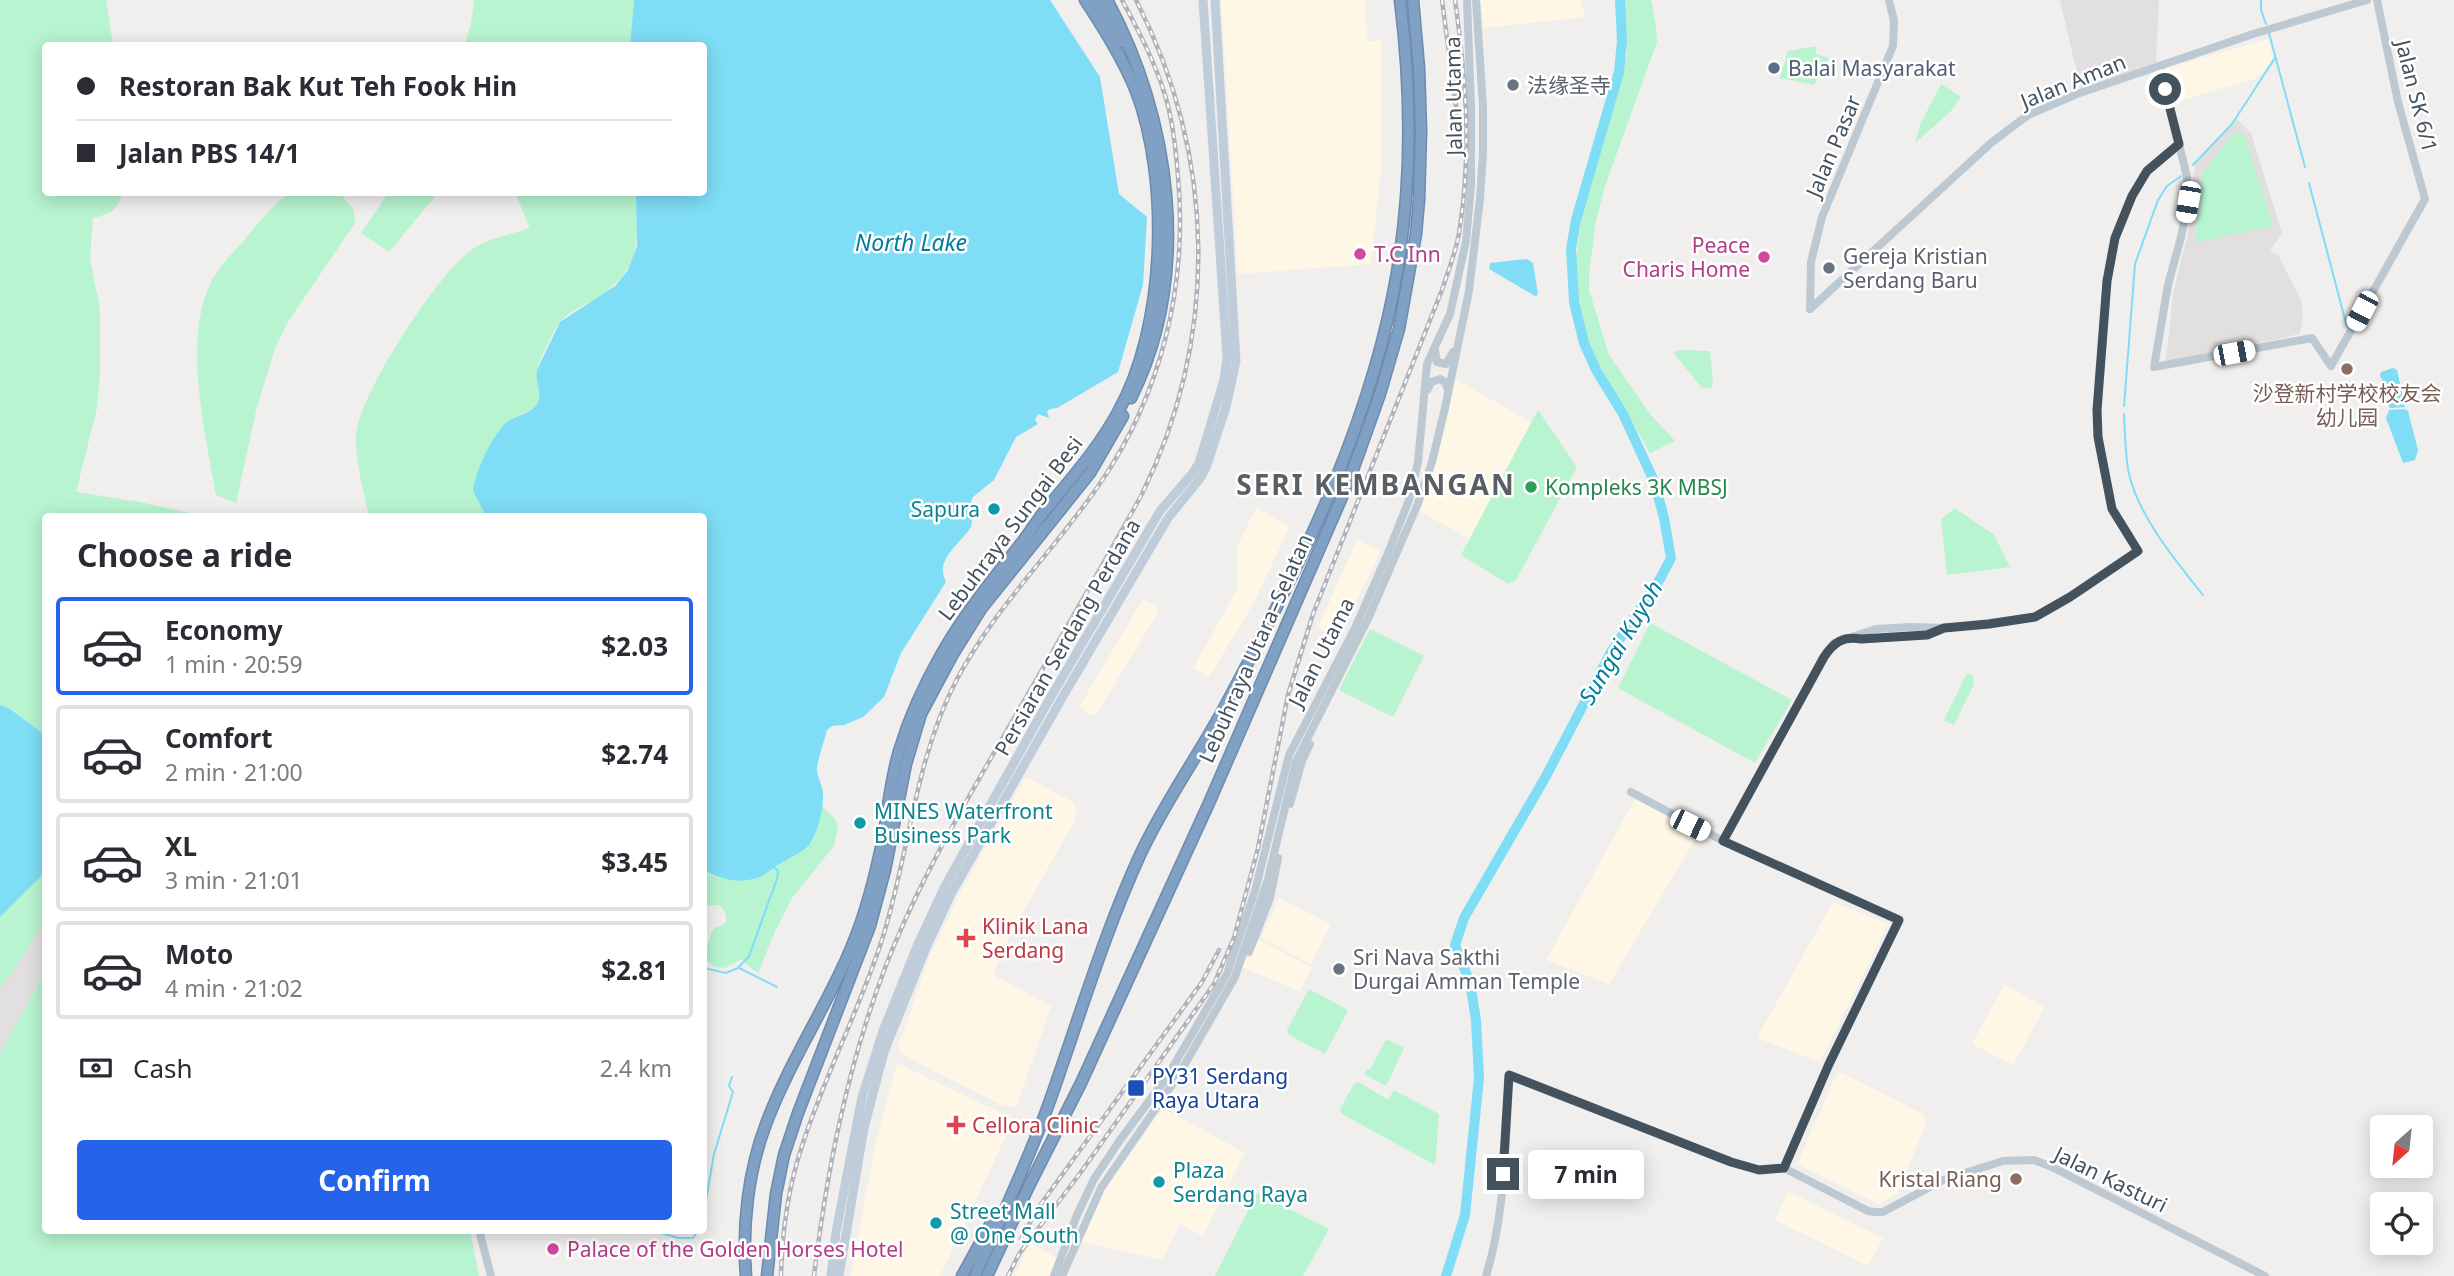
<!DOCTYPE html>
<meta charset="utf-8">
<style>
:root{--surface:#fff;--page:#f2f2f3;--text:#2b2b33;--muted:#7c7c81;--line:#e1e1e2;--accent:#2563eb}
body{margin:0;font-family:"Noto Sans","Noto Sans SC",sans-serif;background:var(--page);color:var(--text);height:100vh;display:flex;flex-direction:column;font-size:26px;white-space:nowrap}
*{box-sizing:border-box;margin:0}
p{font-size:23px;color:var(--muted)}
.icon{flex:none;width:38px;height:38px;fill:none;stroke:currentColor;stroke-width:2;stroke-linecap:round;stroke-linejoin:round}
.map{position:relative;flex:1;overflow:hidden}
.panel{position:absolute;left:42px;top:513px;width:665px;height:721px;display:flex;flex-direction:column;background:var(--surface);border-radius:7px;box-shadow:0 4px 18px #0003}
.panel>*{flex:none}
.top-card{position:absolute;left:42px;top:42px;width:665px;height:154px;border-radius:7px;box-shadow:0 4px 18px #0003;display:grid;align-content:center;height:154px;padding:0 35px;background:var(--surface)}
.needle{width:46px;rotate:207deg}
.fabs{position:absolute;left:2370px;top:1115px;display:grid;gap:14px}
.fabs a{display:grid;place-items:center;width:63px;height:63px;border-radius:7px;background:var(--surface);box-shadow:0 4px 18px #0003;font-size:35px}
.end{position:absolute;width:32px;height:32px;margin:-16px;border:9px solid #44525e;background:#fff;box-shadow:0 0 0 4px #fff}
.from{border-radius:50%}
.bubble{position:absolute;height:49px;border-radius:7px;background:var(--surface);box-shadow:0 4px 18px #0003;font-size:23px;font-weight:700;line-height:49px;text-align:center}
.car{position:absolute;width:21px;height:42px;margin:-21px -10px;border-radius:9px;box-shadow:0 0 5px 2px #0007;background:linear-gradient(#fff 24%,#345 0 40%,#fff 0 76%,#345 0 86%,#fff 0)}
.top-card b{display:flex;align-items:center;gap:24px;height:66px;font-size:26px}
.top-card b+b{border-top:2px solid var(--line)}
.top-card i{width:18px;height:18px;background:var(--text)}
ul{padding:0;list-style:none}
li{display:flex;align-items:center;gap:21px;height:98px;margin:0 14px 10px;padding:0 21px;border:4px solid var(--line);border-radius:7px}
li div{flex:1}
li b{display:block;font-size:26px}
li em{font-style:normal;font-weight:700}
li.on{border-color:var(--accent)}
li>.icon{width:63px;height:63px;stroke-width:1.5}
h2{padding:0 35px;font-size:32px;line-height:84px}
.pay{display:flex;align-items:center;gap:18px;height:77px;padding:0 35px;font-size:26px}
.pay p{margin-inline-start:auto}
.primary-button{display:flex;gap:14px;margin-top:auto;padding:14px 35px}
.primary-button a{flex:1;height:80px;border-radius:7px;background:var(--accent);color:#fff;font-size:28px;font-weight:700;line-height:80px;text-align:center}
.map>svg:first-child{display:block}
.commercial{fill:#fef7e5}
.education{fill:#e2dfe0}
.green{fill:#b7f4cf}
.water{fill:#7fddf6}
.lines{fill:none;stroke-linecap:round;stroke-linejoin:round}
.stream{stroke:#7fddf6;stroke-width:2}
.river{stroke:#7fddf6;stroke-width:10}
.motorway-casing{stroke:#6b8caf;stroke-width:13}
.tertiary{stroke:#bdc9d2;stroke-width:8}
.secondary{stroke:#bfccda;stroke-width:9}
.motorway{stroke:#80a1c3;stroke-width:10}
.rail-casing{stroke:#b0b3ba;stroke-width:4.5}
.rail{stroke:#fff;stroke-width:2;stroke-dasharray:5;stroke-linecap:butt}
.route{stroke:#44525e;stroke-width:9}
.service-dot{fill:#5c6f8a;stroke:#fff;stroke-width:2.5}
.worship-dot{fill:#6b7280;stroke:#fff;stroke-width:2.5}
.hotel-dot{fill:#d1479c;stroke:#fff;stroke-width:2.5}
.education-dot{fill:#8d6e63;stroke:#fff;stroke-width:2.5}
.leisure-dot{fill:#2e9e5b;stroke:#fff;stroke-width:2.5}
.culture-dot{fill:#0f9aa8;stroke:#fff;stroke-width:2.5}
.health-dot{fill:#e0444e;stroke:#fff;stroke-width:2.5}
.transit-dot{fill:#1a4fb4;stroke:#fff;stroke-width:2.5}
.labels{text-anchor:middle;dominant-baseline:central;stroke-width:5;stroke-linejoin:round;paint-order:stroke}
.service-label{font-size:21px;fill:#4e5e75;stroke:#fff;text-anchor:start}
.street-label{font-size:21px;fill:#44525e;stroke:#fff}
.worship-label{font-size:21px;fill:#5b616d;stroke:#fff;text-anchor:start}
.hotel-label{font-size:21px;fill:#b23c85;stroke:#fff;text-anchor:start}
.education-label{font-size:21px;fill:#785e54;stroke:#fff}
.leisure-label{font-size:21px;fill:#27864d;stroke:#fff;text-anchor:start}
.culture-label{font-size:21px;fill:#0d838f;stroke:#fff;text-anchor:start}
.health-label{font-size:21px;fill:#be3a42;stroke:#fff;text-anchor:start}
.transit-label{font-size:21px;fill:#164399;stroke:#fff;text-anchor:start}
.water-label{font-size:23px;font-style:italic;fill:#037d9c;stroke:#fff}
.district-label{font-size:28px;font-weight:bold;letter-spacing:2px;fill:#5a5f64;stroke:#fff}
</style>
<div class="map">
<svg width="2454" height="1276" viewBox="0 0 2454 1276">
<rect width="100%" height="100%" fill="#f1eeee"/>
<g class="commercial">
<polygon points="1221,0 1365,0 1367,41 1381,41 1382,160 1371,264 1238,274"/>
<polygon points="1481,0 1581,0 1585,17 1483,28"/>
<polygon points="2268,39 2273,58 2257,78 2172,103 2164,69"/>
<polygon points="1455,379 1531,422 1469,539 1418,510 1434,468"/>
<polygon points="1256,508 1290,526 1253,604 1209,677 1193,668 1238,588 1237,547"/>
<polygon points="1357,540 1381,551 1339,637 1318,627"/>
<polygon points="1143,599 1158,607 1159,611 1096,715 1092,715 1079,707"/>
<polygon points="1026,777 1073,802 1077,810 1074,822 1009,937 993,975 1051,1006 1018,1103 1013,1107 1004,1106 903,1055 898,1047 929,958 961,891"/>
<polygon points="1635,799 1642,800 1695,830 1694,833 1698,835 1609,984 1546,960"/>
<polygon points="1279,898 1331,924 1311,964 1261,938"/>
<polygon points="1833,902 1888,924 1820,1062 1757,1038"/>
<polygon points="1258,939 1312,968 1299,991 1242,967"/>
<polygon points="2004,985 2045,1007 2013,1065 1972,1044"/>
<polygon points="897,1063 1014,1119 940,1276 851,1276 875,1145"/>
<polygon points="1837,1073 1842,1073 1925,1115 1925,1125 1898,1193 1879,1204 1797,1164"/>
<polygon points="1163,1108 1245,1153 1203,1236 1180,1224 1162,1260 1081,1242 1105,1189"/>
<polygon points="1788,1191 1883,1238 1868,1266 1775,1220"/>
<polygon points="1030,1243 1060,1259 1052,1276 1014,1276"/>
</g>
<g class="education">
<polygon points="2060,0 2159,0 2156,63 2081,90"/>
<polygon points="2236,118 2251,133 2282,233 2270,251 2278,255 2301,300 2303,314 2300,334 2195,357 2166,361 2173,293 2188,233 2195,165"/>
<polygon points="45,871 45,972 0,1053 0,917"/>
</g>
<g class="green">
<path d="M0 0H106L113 45 46 46V192L122 193C119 210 109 214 93 218L90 259 100 309V373L97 408 76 492 140 502 203 516H46L45 735 10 708 0 705Z"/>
<polygon points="474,0 634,0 630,45 464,46 471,24"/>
<polygon points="1624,0 1651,0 1656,26 1657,42 1605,186 1596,221 1589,274 1589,290 1609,355 1650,414 1675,441 1650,453 1595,358 1585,335 1576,296 1576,258 1582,214 1627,55"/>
<polygon points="1817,46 1815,54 1829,58 1814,85 1780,78 1788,51"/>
<polygon points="1941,84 1961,97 1951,111 1915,143 1921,123"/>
<polygon points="2236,131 2245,136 2273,226 2195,242 2203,172"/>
<polygon points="389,192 438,193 389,252 361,233"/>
<path d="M290 193H340L354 210 355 223 289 320 275 348 256 411 236 503 216 495C205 432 182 339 212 280 221 264 234 252 246 238 259 222 272 205 290 193Z"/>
<path d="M515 193H636C637 244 643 268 595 299 583 306 567 313 559 323 553 331 538 363 537 372 536 381 543 395 537 404 530 414 514 415 506 424 488 442 480 468 473 491L486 516H369C363 490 356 463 356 437 357 397 437 275 470 251 483 240 513 234 530 228Z"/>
<polygon points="1680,350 1710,351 1713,384 1711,388 1702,388 1673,352"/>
<polygon points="1538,410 1577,467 1516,580 1508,584 1461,555"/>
<polygon points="1955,508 1994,535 2010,567 1947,575 1941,519"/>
<polygon points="1650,623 1792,700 1755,763 1618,688"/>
<polygon points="1370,629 1424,656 1393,717 1339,690"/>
<polygon points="1967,673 1973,676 1974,684 1954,725 1944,720"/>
<path d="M822 806 835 819 838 826 834 846 792 898 776 929 758 973 748 966 742 959 725 968C706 967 702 957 709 941 710 938 710 933 713 930 717 925 724 927 726 920 727 914 723 909 719 905L704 906V870L716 877 767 874 787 858 798 853 817 828Z"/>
<polygon points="45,871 45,919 19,962 0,988 0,917"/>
<polygon points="45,972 46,1230 470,1230 479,1276 0,1276 0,1053"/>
<polygon points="1309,989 1348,1010 1325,1054 1289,1035 1287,1030"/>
<polygon points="1386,1039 1404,1048 1386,1086 1364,1074 1367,1069 1370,1070"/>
<polygon points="1359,1082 1388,1100 1394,1090 1439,1114 1435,1165 1342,1114 1340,1109 1354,1084"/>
<polygon points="1257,1193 1329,1229 1303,1276 1215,1276"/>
</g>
<g class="water">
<path d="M634 0H1050L1100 77 1119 194 1147 217 1143 285 1118 372 1057 408 1050 409 1047 411 1049 418 1038 414 1035 420 1038 424 1016 437 994 480 973 497 970 504 972 522 971 527C960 544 934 560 946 582L901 653 884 697 863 717 844 725 832 726 827 730C824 742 819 755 817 767 816 775 822 784 823 793 824 809 818 832 809 845 804 852 782 861 774 868 752 886 727 883 704 870V516H486L473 491C475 472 492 436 506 423 515 415 533 414 538 402 542 393 535 380 537 370L560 322 615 286 628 270 637 246 636 193 704 192V46L630 45Z"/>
<polygon points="1527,259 1533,263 1538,295 1535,296 1489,269 1490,263"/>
<polygon points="2393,368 2397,370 2405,407 2390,408 2388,405 2391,397 2380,376 2381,372"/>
<polygon points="2405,409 2408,411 2418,450 2415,460 2403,463 2386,418 2389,410"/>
<polygon points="0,705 9,708 45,735 46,871 0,917"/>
</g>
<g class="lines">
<g class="stream">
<polyline points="2261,0 2261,10 2266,24"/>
<polyline points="2269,33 2305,167"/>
<polyline points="2193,165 2232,124 2275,58"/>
<polyline points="2309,183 2347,327"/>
<polyline points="2124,406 2135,264 2158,200 2167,186 2181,176"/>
<path d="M2124 414C2125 433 2125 455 2129 474 2139 517 2176 561 2203 595"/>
<polyline points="704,968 726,973 738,968 749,956 777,879 778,871 775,868"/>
<polyline points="739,968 777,987"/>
<polyline points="704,1212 714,1154 733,1092 729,1086 732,1077"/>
<polyline points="651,1230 678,1238 693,1238 698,1230"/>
</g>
<polyline class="river" points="1446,1276 1465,1215 1479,1078 1476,1020 1470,983 1455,945 1464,918 1545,778 1611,652 1660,579 1671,558 1664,518 1654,481 1623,414 1596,370 1584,343 1574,302 1571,249 1576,220 1619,72 1622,41 1620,0"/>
<defs>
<g id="motorway">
<polyline points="1096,0 1122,42"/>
<path d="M1107 0C1171 118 1193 274 1131 398"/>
<path d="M746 1276C742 1227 748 1171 766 1124 792 1054 837 992 861 922 871 893 878 863 884 833 888 806 891 778 899 751 909 718 924 685 941 655 964 614 994 578 1023 541 1030 532 1036 522 1043 513 1069 481 1098 449 1118 412 1166 327 1170 181 1136 91 1123 59 1104 29 1085 0"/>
<polyline points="767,1276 776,1194 784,1155 798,1113 870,926 885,870 906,764 921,714 953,654 981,609 1090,473 1123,416"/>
<polyline points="962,1276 996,1214"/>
<path d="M975 1276C1000 1220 1027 1164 1048 1106 1078 1022 1103 936 1140 855 1164 803 1198 756 1225 706 1295 576 1364 440 1393 294 1412 199 1412 96 1400 0"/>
<polyline points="987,1276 1029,1186 1081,1083 1209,803 1349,481 1380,394 1399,329 1416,234 1419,200 1421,131 1419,68 1413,0"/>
</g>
</defs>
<use href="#motorway" class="motorway-casing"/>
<g class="tertiary">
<polyline points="2160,66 2187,177 2188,202 2181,237 2168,285 2154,367 2312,338 2331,366 2425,199 2398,102 2377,0"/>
<polyline points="1810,309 1991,143 2028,115 2077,94 2253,34 2367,0"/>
<polyline points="1810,309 1811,262 1822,217 1893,46 1894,21 1889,0"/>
<polyline points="1435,350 1437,362 1446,364 1453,352"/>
<polyline points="1428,389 1431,382 1440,379 1445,382 1448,390"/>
<polyline points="1851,638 1861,639 1927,635 1941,629"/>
<polyline points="1631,792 1723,841 1899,920 1829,1064 1784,1168"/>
<polyline points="1290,804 1302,761 1310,744"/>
<polyline points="1723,841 1824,657 1834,643 1876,629 1910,627 1950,628 2035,617 2083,589 2138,551 2112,509 2098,437 2097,410 2107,281 2115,238 2132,196 2147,171 2179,144"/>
<polyline points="1249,952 1270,898 1278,858"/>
<polyline points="1784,1168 1868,1211 1875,1212 1883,1212 1943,1180 2003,1161 2034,1160 2052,1167 2265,1276"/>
<polyline points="479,1230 491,1276"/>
<polyline points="1054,1276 1077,1215 1094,1179 1120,1140 1167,1077 1227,974 1255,891 1289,755 1355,628 1388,553 1409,500 1418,462 1427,364 1450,314 1466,241 1471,186 1471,106 1467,0"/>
<polyline points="1062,1276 1101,1188 1178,1076 1235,977 1268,879 1296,761 1368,619 1417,506 1432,462 1445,408 1469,291 1480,199 1483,152 1483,106 1476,0"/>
<path d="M1486 1276C1506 1212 1505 1141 1509 1075L1731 1162 1759 1170 1784 1168"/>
</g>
<g class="secondary">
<polyline points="831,1276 836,1232 862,1097 883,1031 918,944 945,886 1049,700 1160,511 1192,474 1199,463 1224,380 1227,357 1203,0"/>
<polyline points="839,1276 864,1128 884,1052 926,948 951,894 1062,698 1168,518 1199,480 1206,468 1226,407 1236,361 1215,0"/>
</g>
<use href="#motorway" class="motorway"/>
<defs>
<g id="rail">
<polyline points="1442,0 1457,114"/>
<polyline points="1021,1239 1038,1208 1202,982 1219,950"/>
<path d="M781 1276C782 1233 788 1188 802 1146 824 1078 857 1014 880 946 909 859 913 764 956 681 995 607 1052 553 1099 485 1161 395 1188 286 1178 177 1176 150 1173 121 1165 95 1155 62 1138 30 1122 0"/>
<path d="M814 1276C827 1170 847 1068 885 968 916 887 960 812 1003 737 1050 656 1097 576 1142 494 1220 335 1216 157 1136 0"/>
<path d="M1008 1276 1019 1254 1081 1172 1214 984 1234 938 1258 848 1288 695 1313 614 1442 290C1448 271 1456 252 1459 233 1472 155 1466 78 1455 0"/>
</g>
</defs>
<use href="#rail" class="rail-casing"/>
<use href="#rail" class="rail"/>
</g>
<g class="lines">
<path class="route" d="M1503 1174 1509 1075 1731 1162 1759 1170 1784 1168 1829 1064 1899 920 1723 841 1824 657C1834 642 1843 636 1861 639L1927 635 1944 628 1989 624 2035 617 2070 597 2138 551 2112 509 2098 437 2097 410 2107 281 2115 238 2132 196 2147 171 2179 144 2165 89"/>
</g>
<circle class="service-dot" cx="1774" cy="68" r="7"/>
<g class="worship-dot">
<circle cx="1513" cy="85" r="7"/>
<circle cx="1829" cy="268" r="7"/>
<circle cx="1339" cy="969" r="7"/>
</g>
<g class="hotel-dot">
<circle cx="1360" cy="254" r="7"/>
<circle cx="1764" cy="257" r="7"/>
<circle cx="553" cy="1249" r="7"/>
</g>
<g class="education-dot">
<circle cx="2347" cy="369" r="7"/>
<circle cx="2016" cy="1179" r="7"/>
</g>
<circle class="leisure-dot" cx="1531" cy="487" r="7"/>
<g class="culture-dot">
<circle cx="994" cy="509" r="7"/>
<circle cx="860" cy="823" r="7"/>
<circle cx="1159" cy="1182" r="7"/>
<circle cx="936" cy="1223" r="7"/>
</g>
<g class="health-dot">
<path d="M962.5 927.5h7v7h7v7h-7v7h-7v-7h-7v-7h7z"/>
<path d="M952.5 1114.5h7v7h7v7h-7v7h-7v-7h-7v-7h7z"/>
</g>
<rect class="transit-dot" x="1127" y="1079" width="18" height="18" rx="3.5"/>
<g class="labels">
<g class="service-label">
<text x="1788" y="68">Balai Masyarakat</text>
</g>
<g class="street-label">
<text transform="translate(2073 81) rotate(-22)">Jalan Aman</text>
<text transform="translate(1453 96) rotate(-91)">Jalan Utama</text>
<text transform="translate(2417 96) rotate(76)">Jalan SK 6/1</text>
<text transform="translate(1833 146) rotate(-67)">Jalan Pasar</text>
<text transform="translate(1010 528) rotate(-53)">Lebuhraya Sungai Besi</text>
<text transform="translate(1067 637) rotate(-60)">Persiaran Serdang Perdana</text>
<text transform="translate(1255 648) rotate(-66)">Lebuhraya Utara–Selatan</text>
<text transform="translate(1321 652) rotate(-63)">Jalan Utama</text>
<text transform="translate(2111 1179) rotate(26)">Jalan Kasturi</text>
</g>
<g class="worship-label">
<text x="1527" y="85">法缘圣寺</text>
<text x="1843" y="256">Gereja Kristian<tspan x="1843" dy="24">Serdang Baru</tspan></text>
<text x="1353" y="957">Sri Nava Sakthi<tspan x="1353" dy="24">Durgai Amman Temple</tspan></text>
</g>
<g class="hotel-label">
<text x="1750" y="245" text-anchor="end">Peace<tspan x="1750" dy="24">Charis Home</tspan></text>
<text x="1374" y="254">T.C Inn</text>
<text x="567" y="1249">Palace of the Golden Horses Hotel</text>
</g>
<g class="education-label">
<text x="2347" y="393">沙登新村学校校友会<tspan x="2347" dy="24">幼儿园</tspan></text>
<text x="2002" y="1179" text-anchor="end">Kristal Riang</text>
</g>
<g class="leisure-label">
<text x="1545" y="487">Kompleks 3K MBSJ</text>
</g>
<g class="culture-label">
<text x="980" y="509" text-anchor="end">Sapura</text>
<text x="874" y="811">MINES Waterfront<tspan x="874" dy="24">Business Park</tspan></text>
<text x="1173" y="1170">Plaza<tspan x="1173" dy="24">Serdang Raya</tspan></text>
<text x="950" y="1211">Street Mall<tspan x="950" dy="24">@ One South</tspan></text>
</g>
<g class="health-label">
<text x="982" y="926">Klinik Lana<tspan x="982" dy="24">Serdang</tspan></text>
<text x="972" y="1125">Cellora Clinic</text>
</g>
<g class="transit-label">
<text x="1152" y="1076">PY31 Serdang<tspan x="1152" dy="24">Raya Utara</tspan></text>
</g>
<g class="water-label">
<text x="911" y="242">North Lake</text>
<text transform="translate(1620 642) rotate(-59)">Sungai Kuyoh</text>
</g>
<g class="district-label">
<text x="1376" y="484">SERI KEMBANGAN</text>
</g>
</g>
</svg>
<div class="fabs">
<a><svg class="needle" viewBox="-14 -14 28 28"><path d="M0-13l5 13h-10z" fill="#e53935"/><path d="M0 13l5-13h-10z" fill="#7c7c81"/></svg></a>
<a><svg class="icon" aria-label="locate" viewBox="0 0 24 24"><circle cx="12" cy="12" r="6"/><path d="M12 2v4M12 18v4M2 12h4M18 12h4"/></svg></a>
</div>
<i class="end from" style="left:2165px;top:89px"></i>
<i class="end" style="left:1503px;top:1174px"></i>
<div class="bubble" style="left:1528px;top:1150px;width:116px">7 min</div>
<i class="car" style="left:2188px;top:202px;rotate:190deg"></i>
<i class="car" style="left:2362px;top:311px;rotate:208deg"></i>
<i class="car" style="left:2234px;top:353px;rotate:79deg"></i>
<i class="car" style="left:1690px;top:825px;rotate:116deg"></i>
<div class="top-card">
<b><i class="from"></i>Restoran Bak Kut Teh Fook Hin</b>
<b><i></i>Jalan PBS 14/1</b>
</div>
<section class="panel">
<h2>Choose a ride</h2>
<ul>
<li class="on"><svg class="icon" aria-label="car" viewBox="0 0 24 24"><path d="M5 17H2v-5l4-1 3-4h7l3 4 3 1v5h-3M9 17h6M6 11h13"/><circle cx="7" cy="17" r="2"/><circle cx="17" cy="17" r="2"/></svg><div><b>Economy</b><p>1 min · 20:59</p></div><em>$2.03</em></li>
<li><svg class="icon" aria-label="car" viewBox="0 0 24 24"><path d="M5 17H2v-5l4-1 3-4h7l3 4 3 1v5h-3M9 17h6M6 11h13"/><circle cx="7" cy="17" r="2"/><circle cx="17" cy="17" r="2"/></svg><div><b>Comfort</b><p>2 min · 21:00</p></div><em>$2.74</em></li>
<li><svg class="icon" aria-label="car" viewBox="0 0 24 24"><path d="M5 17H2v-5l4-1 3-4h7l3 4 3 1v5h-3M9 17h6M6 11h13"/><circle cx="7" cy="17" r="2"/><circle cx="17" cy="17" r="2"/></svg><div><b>XL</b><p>3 min · 21:01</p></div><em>$3.45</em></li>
<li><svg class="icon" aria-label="car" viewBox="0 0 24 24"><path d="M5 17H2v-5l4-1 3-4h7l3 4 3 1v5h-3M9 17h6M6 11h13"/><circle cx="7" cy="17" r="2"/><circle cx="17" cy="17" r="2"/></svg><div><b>Moto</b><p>4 min · 21:02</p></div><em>$2.81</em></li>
</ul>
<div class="pay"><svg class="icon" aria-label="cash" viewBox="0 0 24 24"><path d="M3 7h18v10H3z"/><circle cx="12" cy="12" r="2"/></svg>Cash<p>2.4 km</p></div>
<div class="primary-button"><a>Confirm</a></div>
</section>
</div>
